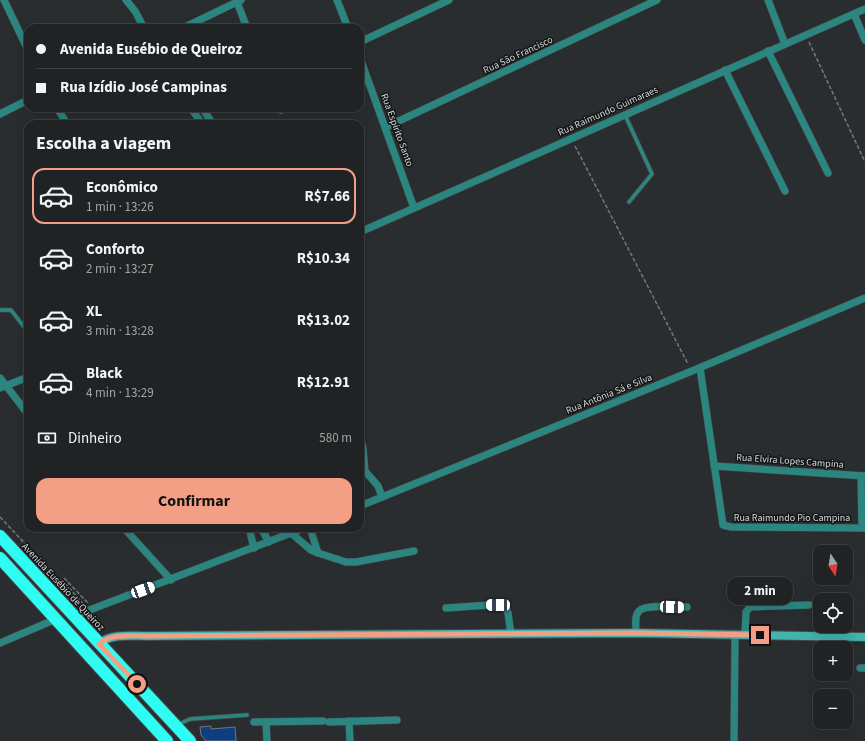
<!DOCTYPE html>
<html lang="pt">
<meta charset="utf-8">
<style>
:root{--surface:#202223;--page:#282a2b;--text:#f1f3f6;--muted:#a2a4a6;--line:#3d3f41;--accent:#f39f86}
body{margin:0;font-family:"Source Sans 3",sans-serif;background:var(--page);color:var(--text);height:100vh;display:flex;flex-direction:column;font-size:15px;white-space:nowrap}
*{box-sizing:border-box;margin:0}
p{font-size:13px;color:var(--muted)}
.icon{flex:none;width:22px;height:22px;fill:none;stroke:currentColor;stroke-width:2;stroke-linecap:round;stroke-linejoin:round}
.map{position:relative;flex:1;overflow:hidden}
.panel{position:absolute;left:24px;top:120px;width:340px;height:412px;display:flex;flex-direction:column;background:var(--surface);border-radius:12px;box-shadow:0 4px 16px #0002,0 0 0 1px var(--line)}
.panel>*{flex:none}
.banner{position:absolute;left:24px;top:24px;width:340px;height:88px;border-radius:12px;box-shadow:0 4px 16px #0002,0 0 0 1px var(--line);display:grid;align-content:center;height:88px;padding:0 12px;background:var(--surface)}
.needle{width:26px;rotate:168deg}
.controls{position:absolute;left:813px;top:545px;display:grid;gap:8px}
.controls a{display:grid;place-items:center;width:40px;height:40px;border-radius:8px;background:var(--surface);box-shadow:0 4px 16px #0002,0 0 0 1px var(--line);font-size:20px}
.end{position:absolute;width:18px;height:18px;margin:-9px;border:5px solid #f39f86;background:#111;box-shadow:0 0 0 2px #111}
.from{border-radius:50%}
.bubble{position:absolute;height:28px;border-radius:12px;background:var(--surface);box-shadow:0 4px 16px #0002,0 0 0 1px var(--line);font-size:13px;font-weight:700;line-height:28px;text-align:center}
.car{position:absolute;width:12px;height:24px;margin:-12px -6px;border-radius:5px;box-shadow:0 0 3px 1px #0007;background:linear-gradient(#fff 24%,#345 0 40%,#fff 0 76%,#345 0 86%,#fff 0)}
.banner b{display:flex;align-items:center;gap:14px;height:38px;font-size:15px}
.banner b+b{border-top:1px solid var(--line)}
.banner i{width:10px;height:10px;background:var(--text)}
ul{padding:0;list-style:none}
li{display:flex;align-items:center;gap:12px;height:56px;margin:0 8px 6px;padding:0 4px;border:2px solid transparent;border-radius:12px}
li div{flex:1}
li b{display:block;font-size:15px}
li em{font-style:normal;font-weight:700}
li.on{border-color:var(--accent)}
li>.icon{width:36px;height:36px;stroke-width:1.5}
h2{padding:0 12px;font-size:18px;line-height:48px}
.pay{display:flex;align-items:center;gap:10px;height:44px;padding:0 12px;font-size:15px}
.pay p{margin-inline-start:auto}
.primary-button{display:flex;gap:8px;margin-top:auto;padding:8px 12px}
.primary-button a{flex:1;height:46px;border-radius:12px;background:var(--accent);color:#111;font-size:16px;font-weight:700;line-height:46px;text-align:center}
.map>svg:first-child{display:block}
.building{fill:#0e3d81;stroke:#747679}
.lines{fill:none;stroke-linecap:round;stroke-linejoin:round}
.lane-casing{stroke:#46484a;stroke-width:5}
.street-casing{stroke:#46484a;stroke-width:8}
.secondary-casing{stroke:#46484a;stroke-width:10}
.highway-casing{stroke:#46484a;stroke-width:14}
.path{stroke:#757779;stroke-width:1.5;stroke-dasharray:4 2;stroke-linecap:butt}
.lane{stroke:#2c8680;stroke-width:3.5}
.street{stroke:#2c8680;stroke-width:7}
.secondary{stroke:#43b4ad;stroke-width:8}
.highway{stroke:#2ffcf2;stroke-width:12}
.route{stroke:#f39f86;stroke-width:5}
.labels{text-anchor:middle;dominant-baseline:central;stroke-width:3;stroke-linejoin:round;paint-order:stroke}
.street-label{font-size:10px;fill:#d6d8d9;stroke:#141516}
</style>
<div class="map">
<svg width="865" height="741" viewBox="0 0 865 741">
<rect width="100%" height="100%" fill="#2a2d2f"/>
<polygon class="building" points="211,726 211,729 235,727 236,741 206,741 201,735 200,727"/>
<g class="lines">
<defs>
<g id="lane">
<polyline points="625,115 652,174 629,202"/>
<polyline points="0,310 11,310 28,332"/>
<polyline points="177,725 190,719 247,715"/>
</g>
<g id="street">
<polyline points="4,0 28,50"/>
<polyline points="126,0 135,11 144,28"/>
<polyline points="337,0 348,28"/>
<polyline points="768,0 785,44"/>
<polyline points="237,2 247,28"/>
<polyline points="854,14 865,40"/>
<polyline points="183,28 241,0"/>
<polyline points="360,42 449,0"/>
<polyline points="768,51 828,173"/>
<polyline points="360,58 414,208"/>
<polyline points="725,70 785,191"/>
<polyline points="57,108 67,124"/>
<polyline points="191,108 202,124"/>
<polyline points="202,108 213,124"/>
<polyline points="280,108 281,110"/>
<polyline points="0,114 28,100"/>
<polyline points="386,127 657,0"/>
<polyline points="360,232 865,9"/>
<polyline points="700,368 723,525 731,527 865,528"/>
<polyline points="0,378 28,414"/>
<polyline points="0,388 28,377"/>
<polyline points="360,437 363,448 365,471 378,486 382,497"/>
<polyline points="714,466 865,476"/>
<polyline points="861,476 862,528"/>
<polyline points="360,506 692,371 865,298"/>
<polyline points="124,528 171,580"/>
<polyline points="249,528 254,548"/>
<polyline points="261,528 269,542"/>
<polyline points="291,533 311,550 318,553 310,528"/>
<polyline points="318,553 346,562 356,562 414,551"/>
<polyline points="446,608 490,605 506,608 508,613 511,634"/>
<polyline points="74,616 304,528"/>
<path d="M636 633C636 627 634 616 639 611 645 604 677 607 687 607"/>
<polyline points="745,635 746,612 750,607 809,605"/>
<polyline points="0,643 56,619"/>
<polyline points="860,668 865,668"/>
<polyline points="349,721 350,741"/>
<polyline points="254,722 323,721"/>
<polyline points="266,722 267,741"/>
<polyline points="329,722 397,720"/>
<polyline points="734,741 735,635"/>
</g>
<path id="secondary" d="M99 644C111 633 132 636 147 636L636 633 865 637"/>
<g id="highway">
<polyline points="0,536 190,741"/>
<polyline points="0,558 167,741"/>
</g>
</defs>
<use href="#lane" class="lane-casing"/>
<use href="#street" class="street-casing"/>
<use href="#secondary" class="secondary-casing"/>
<use href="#highway" class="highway-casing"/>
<g class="path">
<polyline points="809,42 865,162"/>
<polyline points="575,146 688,364"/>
<polyline points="0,517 62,583 79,605"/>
<polyline points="64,578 88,603"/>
<polyline points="54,579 64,582 83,604"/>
</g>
<use href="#lane" class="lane"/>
<use href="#street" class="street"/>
<use href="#secondary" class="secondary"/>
<use href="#highway" class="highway"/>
</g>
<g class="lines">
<path class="route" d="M137 684 99 644C111 633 132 636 147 636L636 633 760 635"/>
</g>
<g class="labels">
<g class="street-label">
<text transform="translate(518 55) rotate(-25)">Rua São Francisco</text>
<text transform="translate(608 111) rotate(-24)">Rua Raimundo Guimaraes</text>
<text transform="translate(397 130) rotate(70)">Rua Espírito Santo</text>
<text transform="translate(609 394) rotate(-22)">Rua Antônia Sá e Silva</text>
<text transform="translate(790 461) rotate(4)">Rua Elvira Lopes Campina</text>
<text x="792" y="518">Rua Raimundo Pio Campina</text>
<text transform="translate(63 587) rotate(47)">Avenida Eusébio de Queiroz</text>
</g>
</g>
</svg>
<div class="controls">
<a><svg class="needle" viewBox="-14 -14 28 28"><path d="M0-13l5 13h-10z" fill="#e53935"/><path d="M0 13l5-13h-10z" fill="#a2a4a6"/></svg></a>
<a><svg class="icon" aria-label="locate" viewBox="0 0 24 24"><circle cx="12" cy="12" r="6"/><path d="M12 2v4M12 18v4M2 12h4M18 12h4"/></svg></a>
<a>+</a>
<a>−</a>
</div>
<i class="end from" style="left:137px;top:684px"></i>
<i class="end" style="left:760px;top:635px"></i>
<div class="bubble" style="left:727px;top:577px;width:66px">2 min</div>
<i class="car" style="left:143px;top:590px;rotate:70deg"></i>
<i class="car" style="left:498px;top:605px;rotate:271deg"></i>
<i class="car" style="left:672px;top:607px;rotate:92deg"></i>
<div class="banner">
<b><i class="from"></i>Avenida Eusébio de Queiroz</b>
<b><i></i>Rua Izídio José Campinas</b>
</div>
<section class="panel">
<h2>Escolha a viagem</h2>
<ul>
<li class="on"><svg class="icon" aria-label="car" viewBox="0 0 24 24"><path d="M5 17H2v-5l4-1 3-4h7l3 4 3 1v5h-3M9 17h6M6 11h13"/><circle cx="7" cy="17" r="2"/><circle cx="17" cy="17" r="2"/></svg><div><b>Econômico</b><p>1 min · 13:26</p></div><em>R$7.66</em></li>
<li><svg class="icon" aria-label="car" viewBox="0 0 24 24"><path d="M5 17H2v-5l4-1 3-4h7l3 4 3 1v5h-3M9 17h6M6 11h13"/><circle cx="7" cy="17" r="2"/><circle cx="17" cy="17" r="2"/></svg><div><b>Conforto</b><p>2 min · 13:27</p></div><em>R$10.34</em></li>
<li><svg class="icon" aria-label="car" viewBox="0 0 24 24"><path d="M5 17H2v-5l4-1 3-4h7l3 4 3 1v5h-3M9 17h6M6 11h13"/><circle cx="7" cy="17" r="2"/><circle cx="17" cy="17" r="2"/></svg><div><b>XL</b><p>3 min · 13:28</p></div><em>R$13.02</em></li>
<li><svg class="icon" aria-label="car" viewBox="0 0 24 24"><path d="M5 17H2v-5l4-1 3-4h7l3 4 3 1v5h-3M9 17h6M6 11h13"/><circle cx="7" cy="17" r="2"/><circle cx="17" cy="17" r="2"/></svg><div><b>Black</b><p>4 min · 13:29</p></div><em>R$12.91</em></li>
</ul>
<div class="pay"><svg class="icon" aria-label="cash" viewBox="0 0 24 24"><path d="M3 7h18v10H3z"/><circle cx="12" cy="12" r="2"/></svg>Dinheiro<p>580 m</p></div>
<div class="primary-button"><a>Confirmar</a></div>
</section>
</div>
